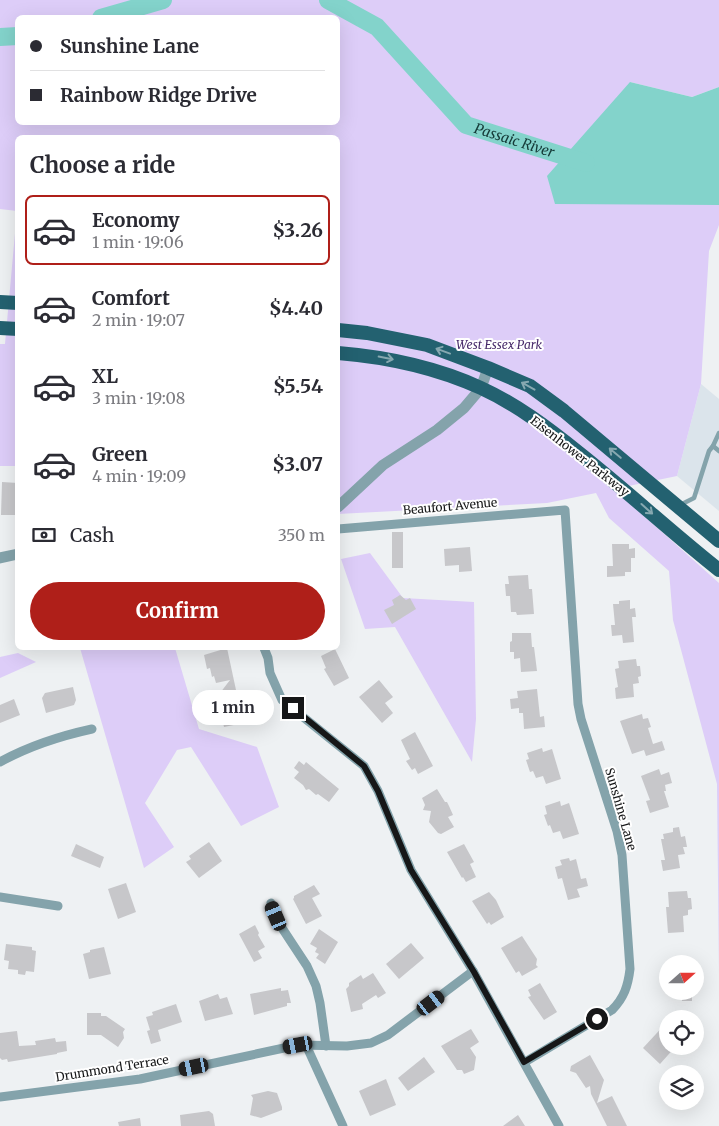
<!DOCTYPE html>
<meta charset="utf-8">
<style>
:root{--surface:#fff;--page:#f2f2f3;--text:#2b2b33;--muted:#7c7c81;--line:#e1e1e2;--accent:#af1f19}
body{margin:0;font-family:Merriweather,serif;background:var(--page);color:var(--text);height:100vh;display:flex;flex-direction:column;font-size:19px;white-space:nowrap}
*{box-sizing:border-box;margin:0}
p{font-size:16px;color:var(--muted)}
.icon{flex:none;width:28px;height:28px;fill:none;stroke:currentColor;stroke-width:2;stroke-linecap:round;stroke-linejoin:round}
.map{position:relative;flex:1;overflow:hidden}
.sheet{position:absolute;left:15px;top:135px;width:325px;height:515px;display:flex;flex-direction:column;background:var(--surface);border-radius:8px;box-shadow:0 5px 20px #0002}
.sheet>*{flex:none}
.banner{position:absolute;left:15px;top:15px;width:325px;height:110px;border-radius:8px;box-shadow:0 5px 20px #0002;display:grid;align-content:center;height:110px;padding:0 15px;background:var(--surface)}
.needle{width:32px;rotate:69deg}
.buttons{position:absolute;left:659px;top:955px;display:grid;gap:10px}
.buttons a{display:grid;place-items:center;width:45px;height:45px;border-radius:50%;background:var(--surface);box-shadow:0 5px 20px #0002;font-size:25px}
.end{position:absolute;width:22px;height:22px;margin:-11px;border:6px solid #161718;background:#fff;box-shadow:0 0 0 2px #fff}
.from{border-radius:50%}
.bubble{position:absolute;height:35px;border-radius:18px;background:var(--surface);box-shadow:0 5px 20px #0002;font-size:16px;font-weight:700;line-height:35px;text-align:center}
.car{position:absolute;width:15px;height:30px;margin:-15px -8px;border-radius:6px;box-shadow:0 0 4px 1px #0007;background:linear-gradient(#222 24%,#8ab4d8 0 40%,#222 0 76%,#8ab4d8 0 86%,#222 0)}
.banner b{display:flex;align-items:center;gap:18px;height:48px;font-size:19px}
.banner b+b{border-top:1px solid var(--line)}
.banner i{width:12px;height:12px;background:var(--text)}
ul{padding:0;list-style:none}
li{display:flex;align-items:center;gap:15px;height:70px;margin:0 10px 8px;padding:0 5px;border:2px solid transparent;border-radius:8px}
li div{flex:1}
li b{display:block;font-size:19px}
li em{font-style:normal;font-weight:700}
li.on{border-color:var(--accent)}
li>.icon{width:45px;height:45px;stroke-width:1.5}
h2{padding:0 15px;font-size:22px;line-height:60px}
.pay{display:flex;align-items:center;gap:12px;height:55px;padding:0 15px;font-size:19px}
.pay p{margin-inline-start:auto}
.button{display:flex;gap:10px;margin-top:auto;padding:10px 15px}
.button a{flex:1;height:58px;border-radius:30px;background:var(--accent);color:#fff;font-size:20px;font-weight:700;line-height:58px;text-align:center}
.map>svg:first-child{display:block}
.built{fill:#dbe4eb}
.green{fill:#ddcdf8;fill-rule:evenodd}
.water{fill:#83d3cb}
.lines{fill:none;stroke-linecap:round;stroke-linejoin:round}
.river{stroke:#83d3cb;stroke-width:18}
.building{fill:#c7c7ca}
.service{stroke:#84a3ab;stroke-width:4.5}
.minor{stroke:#84a3ab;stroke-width:9}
.tertiary{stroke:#84a3ab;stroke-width:11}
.primary{stroke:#236170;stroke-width:14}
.oneway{stroke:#86a8b0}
.route{stroke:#161718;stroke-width:6}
.labels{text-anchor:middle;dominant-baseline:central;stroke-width:4;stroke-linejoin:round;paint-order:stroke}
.park-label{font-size:12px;font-style:italic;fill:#482b6b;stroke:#fff}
.street-label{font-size:12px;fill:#161718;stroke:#fff}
.water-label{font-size:14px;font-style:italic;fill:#153b38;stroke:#fff}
</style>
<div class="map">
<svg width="719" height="1126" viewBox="0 0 719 1126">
<rect width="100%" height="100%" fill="#eef1f3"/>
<polygon class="built" points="701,384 719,399 719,511 677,476"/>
<g class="green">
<path d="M0 0H719V87L692 97 630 82 719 204V225L709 251 701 384 677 476 614 489 719 583V975L717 784 673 620 669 571 609 518 596 493 547 503 338 514V138H18L17 466H0V344H5L17 211 0 209ZM18 18H338V122H18Z"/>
<polygon points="370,553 403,598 474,602 476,719 472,762 395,627 365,629 341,559"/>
<polygon points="80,648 175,648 199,729 257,747 279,807 241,826 191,747 177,750 145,803 174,847 144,868"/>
<polygon points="18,653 36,662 0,678 0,657"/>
</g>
<polygon class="water" points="630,82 692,97 719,87 719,205 555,204 547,176"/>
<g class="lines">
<g class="river">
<path id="s1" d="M328 0 377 27 466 125 586 163"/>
<polyline points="101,18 163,0"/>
<polyline points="0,37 18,36"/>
</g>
</g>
<g class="building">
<polygon points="2,482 18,483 17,515 1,515"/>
<rect x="392" y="532" width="11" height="36"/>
<polygon points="612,544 629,544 629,549 635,548 635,558 631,558 631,572 625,572 625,576 607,577 607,566 613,566"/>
<polygon points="470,547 472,571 459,572 459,565 445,566 444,549"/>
<polygon points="528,575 529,589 532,589 534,614 517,615 516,612 511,612 510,596 506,596 505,584 509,584 508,576"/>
<polygon points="400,595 406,600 410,598 416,609 392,624 384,610 394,605 392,600"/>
<polygon points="630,600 630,609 635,608 636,617 632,617 634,642 623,643 622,635 612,636 611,625 615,625 613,604 619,604 619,601"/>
<polygon points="512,633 531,633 532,647 534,647 537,671 521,672 520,658 514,659 514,652 510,652 510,642 512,641"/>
<polygon points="227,648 236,690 238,690 248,722 224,727 217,697 230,680 216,683 214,676 212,677 210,668 207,669 204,655"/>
<polygon points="335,649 349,678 334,686 324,669 326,668 321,656"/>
<polygon points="636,659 637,666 640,666 641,676 638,677 639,683 633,684 634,697 616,699 615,688 618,687 615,669 619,668 618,661"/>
<polygon points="379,680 393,697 385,703 393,713 382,723 359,697"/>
<polygon points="73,687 76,700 74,705 46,713 42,698 45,693"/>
<polygon points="537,689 540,717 544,716 545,727 524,729 523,713 519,713 519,708 511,709 510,699 518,698 517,691"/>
<polygon points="14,699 20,715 0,723 0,705"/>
<polygon points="642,714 643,719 648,718 651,727 648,728 653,744 662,741 665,750 646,756 644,750 632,754 620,721"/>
<polygon points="415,732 433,766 418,774 415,768 412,770 406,761 410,759 401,740"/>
<polygon points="542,748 543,752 552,749 561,779 546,784 543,776 536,778 533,771 530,772 526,760 529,759 527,753"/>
<polygon points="299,761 304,765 306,762 339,789 329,802 318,794 316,795 309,789 306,790 303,785 294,778 299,772 294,768"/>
<polygon points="659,769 661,775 669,772 672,783 665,785 666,791 664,791 669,807 650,813 646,801 650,800 641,776"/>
<polygon points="437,789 445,802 447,802 449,806 453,815 448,817 454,827 441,834 438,833 429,822 431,811 423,810 425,805 422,798"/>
<polygon points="560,801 561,806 569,803 579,834 563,839 560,831 553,833 550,825 548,826 544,815 547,814 545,806"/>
<polygon points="679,827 681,837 685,836 687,847 683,847 685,854 678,855 680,868 663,871 661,860 665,860 661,839 664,839 663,834 673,832 673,828"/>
<polygon points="209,842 222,861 199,878 186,862 191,859 189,856"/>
<polygon points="76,844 104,857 100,868 71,856"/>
<polygon points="464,844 474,862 470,864 476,877 466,882 463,877 462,878 447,852"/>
<polygon points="569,858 570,861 576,859 581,879 586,878 588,886 577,889 580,897 568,900 562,878 558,879 555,867 562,865 560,860"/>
<polygon points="126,883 136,912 118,919 108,889"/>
<polygon points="314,885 320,894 312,898 322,916 306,924 293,899 294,898 294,896"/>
<polygon points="687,891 688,898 691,898 692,909 688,910 688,915 683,916 684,932 668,933 666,907 669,907 668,892"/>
<polygon points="489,892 496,900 504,917 491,925 489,922 487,924 472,901"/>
<polygon points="255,925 259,933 258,935 265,947 258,951 262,958 254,962 239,934"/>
<polygon points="319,929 338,942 325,964 316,958 319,954 315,952 317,948 310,944"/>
<polygon points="522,936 537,959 536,965 538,967 522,976 519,971 516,973 501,948"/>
<polygon points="411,943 424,958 399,979 386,964"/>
<polygon points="6,944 32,947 32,950 36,951 34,972 26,971 25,975 18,974 18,970 8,969 9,961 4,960"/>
<polygon points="104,947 111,974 89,979 83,954 90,952 90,950"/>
<polygon points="373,973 386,993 378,998 376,995 362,1004 363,1009 351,1012 346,989 349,986 349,983 361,975 363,979"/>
<polygon points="540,983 557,1012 544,1020 528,997 531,996 528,990"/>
<polygon points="281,988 281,991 288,990 291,1003 287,1003 287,1006 254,1015 250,994"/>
<polygon points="681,991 692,991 692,1001 682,1001"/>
<polygon points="218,994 220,999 227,997 233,1014 205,1021 199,1001"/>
<polygon points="176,1004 182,1022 158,1030 161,1041 151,1044 147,1031 150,1030 146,1017 153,1015 152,1012"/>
<polygon points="87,1013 101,1013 101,1016 106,1016 125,1029 123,1032 124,1038 118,1047 101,1035 87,1035"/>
<polygon points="668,1021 668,1046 676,1046 660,1064 643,1048"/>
<polygon points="471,1029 479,1042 470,1048 476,1057 474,1070 464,1074 462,1070 457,1070 441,1046"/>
<polygon points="17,1031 19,1046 36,1045 35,1041 55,1038 56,1042 66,1041 67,1051 57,1053 57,1054 8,1062 7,1059 2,1060 0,1058 0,1033"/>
<polygon points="590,1055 604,1080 597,1103 612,1096 627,1126 607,1126 591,1094 590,1086 586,1088 576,1073 570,1071 571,1066"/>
<polygon points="424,1057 435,1072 408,1091 398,1078"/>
<polygon points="386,1079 396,1105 370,1116 359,1091"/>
<polygon points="268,1091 277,1093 282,1107 282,1110 261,1118 250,1115 253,1098 251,1095"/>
<polygon points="209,1111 213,1114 215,1126 181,1126 180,1115"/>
<polygon points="518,1115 525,1126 503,1126"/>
<polygon points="140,1118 141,1126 119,1126 118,1122"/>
</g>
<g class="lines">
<g class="service">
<polyline points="713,446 719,433"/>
<polyline points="680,505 694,498 709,451 713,446 719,451"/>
</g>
<g class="minor">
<path d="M338 529 565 510 578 704 581 719 617 831 622 855 630 969C628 986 624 998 612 1010L525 1062"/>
<polyline points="264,648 268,658 270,673 282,700 364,766 378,791 411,870 473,971 559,1126"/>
<path d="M0 762C29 746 60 736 92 729"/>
<polyline points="0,897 58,906"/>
<polyline points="271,903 282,928 307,966 316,986 320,1003 326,1046"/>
<polyline points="306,1045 343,1126"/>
<polyline points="0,1097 140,1079 298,1045 347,1046 371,1043 388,1035 473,971"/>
</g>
<g class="tertiary">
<polyline points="338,507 383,465 437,430 464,408 481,388 488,368"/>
<polyline points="0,558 18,554"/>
</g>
<g class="primary">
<polyline points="0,302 18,303"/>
<polyline points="0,328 18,329"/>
<polyline points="338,330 367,333 427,345 488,368 530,386 564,411 719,541"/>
<path d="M338 353C387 357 435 367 481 388 516 404 548 428 579 453 627 491 671 532 719 570"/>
</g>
</g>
<defs><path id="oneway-shaft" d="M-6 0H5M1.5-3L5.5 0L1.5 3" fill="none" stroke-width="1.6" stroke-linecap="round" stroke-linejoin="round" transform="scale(1.25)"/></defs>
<g class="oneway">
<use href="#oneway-shaft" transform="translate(443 351) rotate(-160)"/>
<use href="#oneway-shaft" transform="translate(386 358) rotate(11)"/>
<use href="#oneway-shaft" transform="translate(528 386) rotate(-151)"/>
<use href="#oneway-shaft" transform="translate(615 453) rotate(-140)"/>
<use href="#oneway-shaft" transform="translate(647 509) rotate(42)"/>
</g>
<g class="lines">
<polyline class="route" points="293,708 364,766 378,791 411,870 474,972 524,1062 597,1019"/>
</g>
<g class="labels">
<g class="park-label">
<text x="499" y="344">West Essex Park</text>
</g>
<g class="street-label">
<text transform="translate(580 456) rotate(38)">Eisenhower Parkway</text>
<text transform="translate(450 506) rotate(-5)">Beaufort Avenue</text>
<text transform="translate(621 809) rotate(74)">Sunshine Lane</text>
<text transform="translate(112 1068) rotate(-9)">Drummond Terrace</text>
</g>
<g class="water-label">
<text stroke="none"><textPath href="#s1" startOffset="239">Passaic River</textPath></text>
</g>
</g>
</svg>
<div class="buttons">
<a><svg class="needle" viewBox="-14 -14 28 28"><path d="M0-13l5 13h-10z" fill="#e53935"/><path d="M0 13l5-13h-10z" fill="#7c7c81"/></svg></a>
<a><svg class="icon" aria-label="locate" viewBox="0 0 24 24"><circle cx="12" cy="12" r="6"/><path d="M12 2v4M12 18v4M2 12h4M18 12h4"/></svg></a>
<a><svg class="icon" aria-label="layers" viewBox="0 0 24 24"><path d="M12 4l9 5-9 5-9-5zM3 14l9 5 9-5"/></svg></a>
</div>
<i class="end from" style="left:597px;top:1019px"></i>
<i class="end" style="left:293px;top:708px"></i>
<div class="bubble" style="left:192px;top:690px;width:82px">1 min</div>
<i class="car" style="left:276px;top:916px;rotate:337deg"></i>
<i class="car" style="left:431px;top:1003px;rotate:53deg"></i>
<i class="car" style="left:298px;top:1045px;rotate:259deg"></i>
<i class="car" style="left:194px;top:1067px;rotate:258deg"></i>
<div class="banner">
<b><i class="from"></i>Sunshine Lane</b>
<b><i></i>Rainbow Ridge Drive</b>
</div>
<section class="sheet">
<h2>Choose a ride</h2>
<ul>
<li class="on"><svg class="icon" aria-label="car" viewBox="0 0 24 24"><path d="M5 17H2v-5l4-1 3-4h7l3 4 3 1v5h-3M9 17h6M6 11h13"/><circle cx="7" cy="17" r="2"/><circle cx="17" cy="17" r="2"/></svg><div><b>Economy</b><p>1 min · 19:06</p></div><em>$3.26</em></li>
<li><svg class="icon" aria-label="car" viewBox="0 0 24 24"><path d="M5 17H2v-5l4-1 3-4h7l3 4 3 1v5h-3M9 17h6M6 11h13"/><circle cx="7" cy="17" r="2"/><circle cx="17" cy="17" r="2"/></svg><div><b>Comfort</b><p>2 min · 19:07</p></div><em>$4.40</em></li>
<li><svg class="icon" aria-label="car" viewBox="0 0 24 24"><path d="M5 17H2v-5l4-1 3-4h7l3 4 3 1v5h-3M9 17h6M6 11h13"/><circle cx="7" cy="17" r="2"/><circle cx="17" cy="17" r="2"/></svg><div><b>XL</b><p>3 min · 19:08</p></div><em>$5.54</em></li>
<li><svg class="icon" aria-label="car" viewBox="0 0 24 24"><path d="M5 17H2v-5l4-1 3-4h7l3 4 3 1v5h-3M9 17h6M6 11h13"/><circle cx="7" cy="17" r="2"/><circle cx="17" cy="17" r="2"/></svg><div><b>Green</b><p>4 min · 19:09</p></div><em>$3.07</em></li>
</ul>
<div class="pay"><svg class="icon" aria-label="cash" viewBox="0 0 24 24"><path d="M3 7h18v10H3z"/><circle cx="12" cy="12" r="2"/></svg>Cash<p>350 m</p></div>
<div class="button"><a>Confirm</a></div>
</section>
</div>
